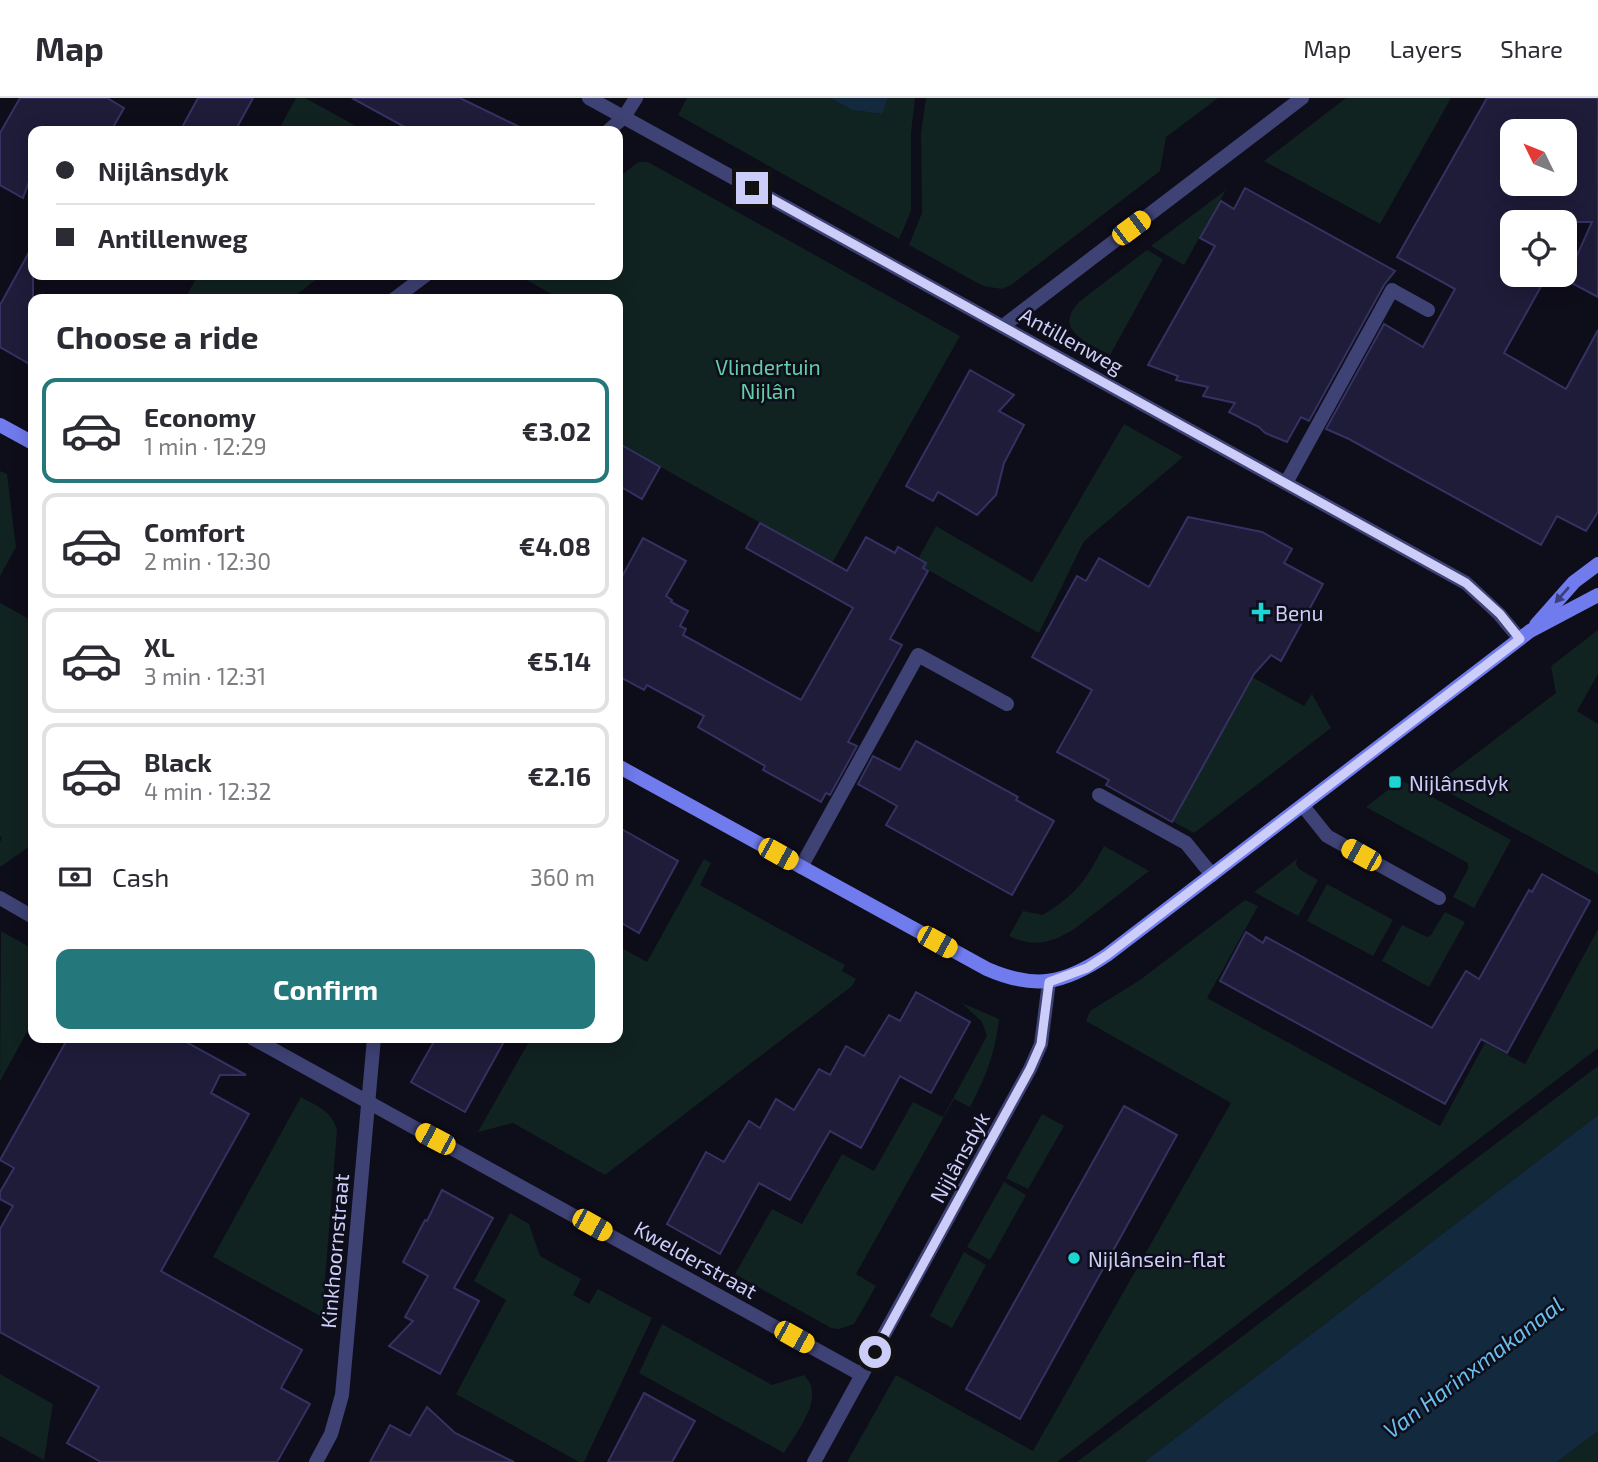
<!DOCTYPE html>
<meta charset="utf-8">
<style>
:root{--surface:#fff;--page:#f2f2f3;--text:#2b2b33;--muted:#7c7c81;--line:#e1e1e2;--accent:#24787b}
body{margin:0;font-family:"Exo 2",sans-serif;background:var(--page);color:var(--text);height:100vh;display:flex;flex-direction:column;font-size:26px;white-space:nowrap}
*{box-sizing:border-box;margin:0}
p{font-size:23px;color:var(--muted)}
.icon{flex:none;width:38px;height:38px;fill:none;stroke:currentColor;stroke-width:2;stroke-linecap:round;stroke-linejoin:round}
.map{position:relative;flex:1;overflow:hidden}
.drawer{position:absolute;left:28px;top:196px;width:595px;height:749px;display:flex;flex-direction:column;background:var(--surface);border-radius:14px;box-shadow:0 4px 18px #0003}
.drawer>*{flex:none}
.hud{position:absolute;left:28px;top:28px;width:595px;height:154px;border-radius:14px;box-shadow:0 4px 18px #0003;display:grid;align-content:center;height:154px;padding:0 28px;background:var(--surface)}
.needle{width:46px;rotate:313deg}
.fabs{position:absolute;left:1500px;top:21px;display:grid;gap:14px}
.fabs a{display:grid;place-items:center;width:77px;height:77px;border-radius:14px;background:var(--surface);box-shadow:0 4px 18px #0003;font-size:35px}
.end{position:absolute;width:32px;height:32px;margin:-16px;border:9px solid #cdcdf9;background:#111;box-shadow:0 0 0 4px #111}
.from{border-radius:50%}
.car{position:absolute;width:21px;height:42px;margin:-21px -10px;border-radius:9px;box-shadow:0 0 5px 2px #0007;background:linear-gradient(#f5c518 24%,#345 0 40%,#f5c518 0 76%,#345 0 86%,#f5c518 0)}
.hud b{display:flex;align-items:center;gap:24px;height:66px;font-size:26px}
.hud b+b{border-top:2px solid var(--line)}
.hud i{width:18px;height:18px;background:var(--text)}
ul{padding:0;list-style:none}
li{display:flex;align-items:center;gap:21px;height:105px;margin:0 14px 10px;padding:0 14px;border:4px solid var(--line);border-radius:14px}
li div{flex:1}
li b{display:block;font-size:26px}
li em{font-style:normal;font-weight:700}
li.active{border-color:var(--accent)}
li>.icon{width:63px;height:63px;stroke-width:1.5}
h2{padding:0 28px;font-size:32px;line-height:84px}
.pay{display:flex;align-items:center;gap:18px;height:77px;padding:0 28px;font-size:26px}
.pay p{margin-inline-start:auto}
.primary-button{display:flex;gap:14px;margin-top:auto;padding:14px 28px}
.primary-button a{flex:1;height:80px;border-radius:14px;background:var(--accent);color:#fff;font-size:28px;font-weight:700;line-height:80px;text-align:center}
header{display:flex;align-items:center;gap:42px;box-sizing:border-box;height:98px;padding:0 35px;background:var(--surface);border-bottom:2px solid var(--line)}
header strong{font-size:33px}
nav{display:flex;gap:38px;margin-inline-start:auto;font-size:24px}
.map>svg:first-child{display:block}
.green{fill:#112321}
.water{fill:#13293e}
.building{fill:#1e1c39;stroke:#353162;stroke-width:2;fill-rule:evenodd}
.lines{fill:none;stroke-linecap:round;stroke-linejoin:round}
.lane{stroke:#3e4274;stroke-width:14}
.street{stroke:#3e4274;stroke-width:14}
.secondary{stroke:#707bed;stroke-width:14}
.oneway{fill:#3a3e79}
.route{stroke:#cdcdf9;stroke-width:9}
.poi-dot{fill:#1cd6d3;stroke:#0e0d1a;stroke-width:2.5}
.labels{text-anchor:middle;dominant-baseline:central;stroke-width:5;stroke-linejoin:round;paint-order:stroke}
.street-label{font-size:21px;fill:#cdcdf9;stroke:#0e0d1a}
.park-label{font-size:21px;fill:#63cea7;stroke:#0e0d1a}
.poi-label{font-size:21px;fill:#cdcdf9;stroke:#0e0d1a;text-anchor:start}
.water-label{font-size:23px;font-style:italic;fill:#68beec;stroke:#0e0d1a}
</style>
<header>
<strong>Map</strong>
<nav><a>Map</a><a>Layers</a><a>Share</a></nav>
</header>
<div class="map">
<svg width="1598" height="1364" viewBox="0 0 1598 1364">
<rect width="100%" height="100%" fill="#0e0d1a"/>
<g class="green">
<polygon points="296,0 305,0 365,33 278,33"/>
<polygon points="687,0 830,0 852,12 881,16 888,0 915,0 911,35 911,113 899,141 678,17"/>
<polygon points="926,0 1218,0 1166,39 1160,73 1011,187 1002,191 983,188 909,147 922,115 921,35"/>
<polygon points="1346,0 1451,0 1380,126 1264,63"/>
<polygon points="638,64 648,64 960,238 832,465 618,345 618,201 560,201 518,177 618,177 618,80"/>
<polygon points="1226,92 1184,167 1151,148"/>
<path d="M1147 152 1163 161 1110 257C1089 245 1052 233 1079 204Z"/>
<polygon points="198,177 322,177 291,201 194,201 187,197"/>
<polygon points="1124,326 1183,359 1084,443 1039,535 916,465 936,428 1032,484"/>
<polygon points="0,373 7,376 16,449 0,478"/>
<polygon points="0,505 33,523 33,746 0,769 0,744 2,740 0,738"/>
<polygon points="1598,532 1598,576 1577,613 1598,626 1598,776 1435,687 1556,595 1551,568"/>
<polygon points="1252,579 1304,608 1312,596 1331,630 1194,735 1172,723"/>
<polygon points="1401,682 1511,742 1474,810 1453,799 1468,771 1468,765 1366,709"/>
<path d="M1104 748 1149 773 1073 832C1051 845 1033 850 1009 838L1023 813 1043 817C1078 795 1085 783 1104 748Z"/>
<polygon points="704,761 711,765 700,787 845,867 842,873 856,881 852,888 605,1077 513,1025 478,1034 531,940 618,940 618,848 647,864"/>
<polygon points="1297,761 1296,766 1299,771 1318,782 1298,818 1254,794"/>
<polygon points="1327,786 1393,822 1373,858 1307,823"/>
<polygon points="1245,802 1258,808 1207,900 1440,1028 1485,945 1525,966 1598,831 1598,950 1057,1364 847,1364 896,1277 1033,1353 1231,1005 1086,923 1090,913 1140,882"/>
<polygon points="1445,814 1465,824 1429,889 1382,863 1402,827 1427,839 1431,837"/>
<polygon points="1,833 33,851 33,923 0,983"/>
<path d="M962 905 999 921C995 956 986 978 970 1009L954 1001 856 1176 876 1188 854 1226 839 1231 831 1230 735 1176 772 1111 802 1126 842 1056 874 1073 913 1004 943 1019 987 938 982 924Z"/>
<polygon points="1598,968 1598,1017 1144,1364 1077,1364"/>
<path d="M301 999C317 1008 332 1013 337 1032L322 1219 213 1159Z"/>
<polygon points="1042,1016 1064,1028 1028,1091 1006,1080"/>
<polygon points="1004,1084 1026,1097 990,1162 967,1149"/>
<polygon points="510,1115 529,1126 540,1158 581,1181 573,1197 589,1206 598,1191 652,1220 584,1364 579,1364 456,1296 506,1202 474,1183"/>
<polygon points="964,1154 986,1167 952,1230 930,1218"/>
<path d="M662 1226 772 1287 804 1277C827 1299 796 1334 784 1355L639 1275Z"/>
<polygon points="0,1276 53,1306 44,1362 0,1338"/>
<polygon points="1598,1333 1598,1364 1557,1364"/>
</g>
<g class="water">
<polygon points="830,0 888,0 882,16 852,12"/>
<polygon points="1598,1017 1598,1333 1557,1364 1144,1364"/>
</g>
<g class="building">
<polygon points="20,0 107,0 124,10 111,33 33,33 33,72 23,100 0,87 0,35"/>
<polygon points="198,0 253,0 235,33 180,33"/>
<polygon points="352,0 460,0 528,33 412,33"/>
<path d="M1487 0H1598V199L1566 182 1592 124H1512V177H1529L1543 185 1504 255 1566 291 1598 232V414L1586 433 1557 418 1541 447 1349 341 1326 331 1384 226 1423 249 1455 191 1397 159ZM1512 33H1564V86H1512Z"/>
<polygon points="1245,90 1395,173 1384,187 1309,323 1301,319 1287,344 1265,335 1259,329 1229,314 1235,305 1203,298 1208,289 1176,282 1178,278 1148,267 1215,148 1200,140 1221,103 1234,111"/>
<polygon points="33,147 33,268 0,249 0,207"/>
<polygon points="970,272 1014,297 999,313 1024,327 1004,365 996,397 977,417 938,394 933,403 906,388"/>
<polygon points="618,345 660,369 642,401 618,387"/>
<polygon points="1188,419 1262,434 1292,451 1284,465 1323,486 1281,563 1271,557 1254,576 1172,724 1106,687 1109,682 1057,654 1092,592 1032,559 1077,478 1086,483 1099,460 1149,489"/>
<polygon points="760,425 847,473 866,439 895,455 898,449 926,465 923,470 928,473 890,541 902,547 848,644 857,648 830,697 826,695 821,704 763,672 765,668 698,629 704,618 647,587 644,592 618,578 618,486 643,440 686,463 666,498 672,502 671,504 688,513 680,528 686,531 683,537 801,602 853,510 746,450"/>
<polygon points="916,643 1018,699 1016,702 1054,723 1012,797 886,727 897,708 858,686 873,658 900,672"/>
<polygon points="618,729 678,763 639,835 618,823"/>
<polygon points="1542,776 1590,803 1507,955 1481,941 1445,1006 1220,883 1246,834 1263,845 1266,839 1432,930 1466,873 1479,881 1529,792 1532,794"/>
<polygon points="916,894 970,924 931,995 900,978 861,1050 830,1033 790,1102 759,1085 720,1156 667,1126 706,1054 724,1064 749,1023 760,1030 776,1001 794,1012 819,971 830,977 846,948 864,958 889,917 900,923"/>
<polygon points="68,940 179,940 246,977 220,977 211,995 249,1016 161,1173 302,1252 281,1290 310,1306 277,1364 101,1364 67,1345 99,1289 0,1234 0,1131 13,1108 0,1101 0,1094 14,1070 0,1062"/>
<polygon points="436,940 506,940 465,1014 411,984"/>
<polygon points="1124,1008 1177,1037 1020,1321 966,1291"/>
<polygon points="442,1092 493,1120 454,1190 479,1203 440,1276 389,1248 413,1223 405,1219 428,1178 403,1164 425,1122 427,1123"/>
<polygon points="644,1295 695,1323 672,1364 608,1364"/>
<polygon points="427,1309 455,1335 514,1364 370,1364 390,1327 410,1338"/>
</g>
<g class="lines">
<g class="lane">
<polyline points="1286,385 1392,192 1428,212"/>
<polyline points="1099,697 1186,745 1212,777"/>
<polyline points="1303,708 1327,738 1439,800"/>
<polyline points="801,769 918,557 1007,606"/>
</g>
<g class="street">
<polyline points="589,0 1466,485 1499,516 1520,541"/>
<polyline points="608,33 624,19 636,0"/>
<polyline points="394,201 426,177"/>
<polyline points="1003,228 1302,0"/>
<polyline points="0,800 33,819"/>
<polyline points="252,940 862,1277"/>
<polyline points="316,1364 331,1336 342,1297 374,940"/>
<polyline points="814,1364 1030,971 1041,946 1049,884"/>
</g>
<g class="secondary">
<polyline points="0,327 33,345"/>
<polyline points="1536,527 1574,484 1598,466"/>
<path d="M618 668 987 871C1035 892 1064 886 1107 857L1530 533 1598 497"/>
</g>
</g>
<defs><path id="oneway-solid" d="M-6-.8H1V-3.2L6.5 0L1 3.2V.8H-6Z" transform="scale(1.75)"/></defs>
<use class="oneway" href="#oneway-solid" transform="translate(1562 497) rotate(131)"/>
<g class="lines">
<polyline class="route" points="752,90 1466,485 1500,516 1520,541 1107,857 1087,870 1049,884 1041,946 1030,971 875,1254"/>
</g>
<g class="poi-dot">
<path d="M1257.5 503.5h7v7h7v7h-7v7h-7v-7h-7v-7h7z"/>
<rect x="1388" y="677" width="14" height="14" rx="3.5"/>
<circle cx="1074" cy="1160" r="7"/>
</g>
<g class="labels">
<g class="street-label">
<text transform="translate(1072 242) rotate(29)">Antillenweg</text>
<text transform="translate(959 1059) rotate(-61)">Nijlânsdyk</text>
<text transform="translate(334 1153) rotate(-85)">Kinkhoornstraat</text>
<text transform="translate(696 1161) rotate(29)">Kwelderstraat</text>
</g>
<g class="park-label">
<text x="768" y="268">Vlindertuin<tspan x="768" dy="24">Nijlân</tspan></text>
</g>
<g class="poi-label">
<text x="1275" y="514">Benu</text>
<text x="1409" y="684">Nijlânsdyk</text>
<text x="1088" y="1160">Nijlânsein-flat</text>
</g>
<g class="water-label">
<text transform="translate(1473 1269) rotate(-37)">Van Harinxmakanaal</text>
</g>
</g>
</svg>
<div class="fabs">
<a><svg class="needle" viewBox="-14 -14 28 28"><path d="M0-13l5 13h-10z" fill="#e53935"/><path d="M0 13l5-13h-10z" fill="#7c7c81"/></svg></a>
<a><svg class="icon" aria-label="locate" viewBox="0 0 24 24"><circle cx="12" cy="12" r="6"/><path d="M12 2v4M12 18v4M2 12h4M18 12h4"/></svg></a>
</div>
<i class="end from" style="left:875px;top:1254px"></i>
<i class="end" style="left:752px;top:90px"></i>
<i class="car" style="left:1131px;top:130px;rotate:53deg"></i>
<i class="car" style="left:778px;top:756px;rotate:119deg"></i>
<i class="car" style="left:1361px;top:757px;rotate:299deg"></i>
<i class="car" style="left:937px;top:844px;rotate:119deg"></i>
<i class="car" style="left:435px;top:1041px;rotate:298deg"></i>
<i class="car" style="left:592px;top:1127px;rotate:119deg"></i>
<i class="car" style="left:794px;top:1239px;rotate:119deg"></i>
<div class="hud">
<b><i class="from"></i>Nijlânsdyk</b>
<b><i></i>Antillenweg</b>
</div>
<section class="drawer">
<h2>Choose a ride</h2>
<ul>
<li class="active"><svg class="icon" aria-label="car" viewBox="0 0 24 24"><path d="M5 17H2v-5l4-1 3-4h7l3 4 3 1v5h-3M9 17h6M6 11h13"/><circle cx="7" cy="17" r="2"/><circle cx="17" cy="17" r="2"/></svg><div><b>Economy</b><p>1 min · 12:29</p></div><em>€3.02</em></li>
<li><svg class="icon" aria-label="car" viewBox="0 0 24 24"><path d="M5 17H2v-5l4-1 3-4h7l3 4 3 1v5h-3M9 17h6M6 11h13"/><circle cx="7" cy="17" r="2"/><circle cx="17" cy="17" r="2"/></svg><div><b>Comfort</b><p>2 min · 12:30</p></div><em>€4.08</em></li>
<li><svg class="icon" aria-label="car" viewBox="0 0 24 24"><path d="M5 17H2v-5l4-1 3-4h7l3 4 3 1v5h-3M9 17h6M6 11h13"/><circle cx="7" cy="17" r="2"/><circle cx="17" cy="17" r="2"/></svg><div><b>XL</b><p>3 min · 12:31</p></div><em>€5.14</em></li>
<li><svg class="icon" aria-label="car" viewBox="0 0 24 24"><path d="M5 17H2v-5l4-1 3-4h7l3 4 3 1v5h-3M9 17h6M6 11h13"/><circle cx="7" cy="17" r="2"/><circle cx="17" cy="17" r="2"/></svg><div><b>Black</b><p>4 min · 12:32</p></div><em>€2.16</em></li>
</ul>
<div class="pay"><svg class="icon" aria-label="cash" viewBox="0 0 24 24"><path d="M3 7h18v10H3z"/><circle cx="12" cy="12" r="2"/></svg>Cash<p>360 m</p></div>
<div class="primary-button"><a>Confirm</a></div>
</section>
</div>
